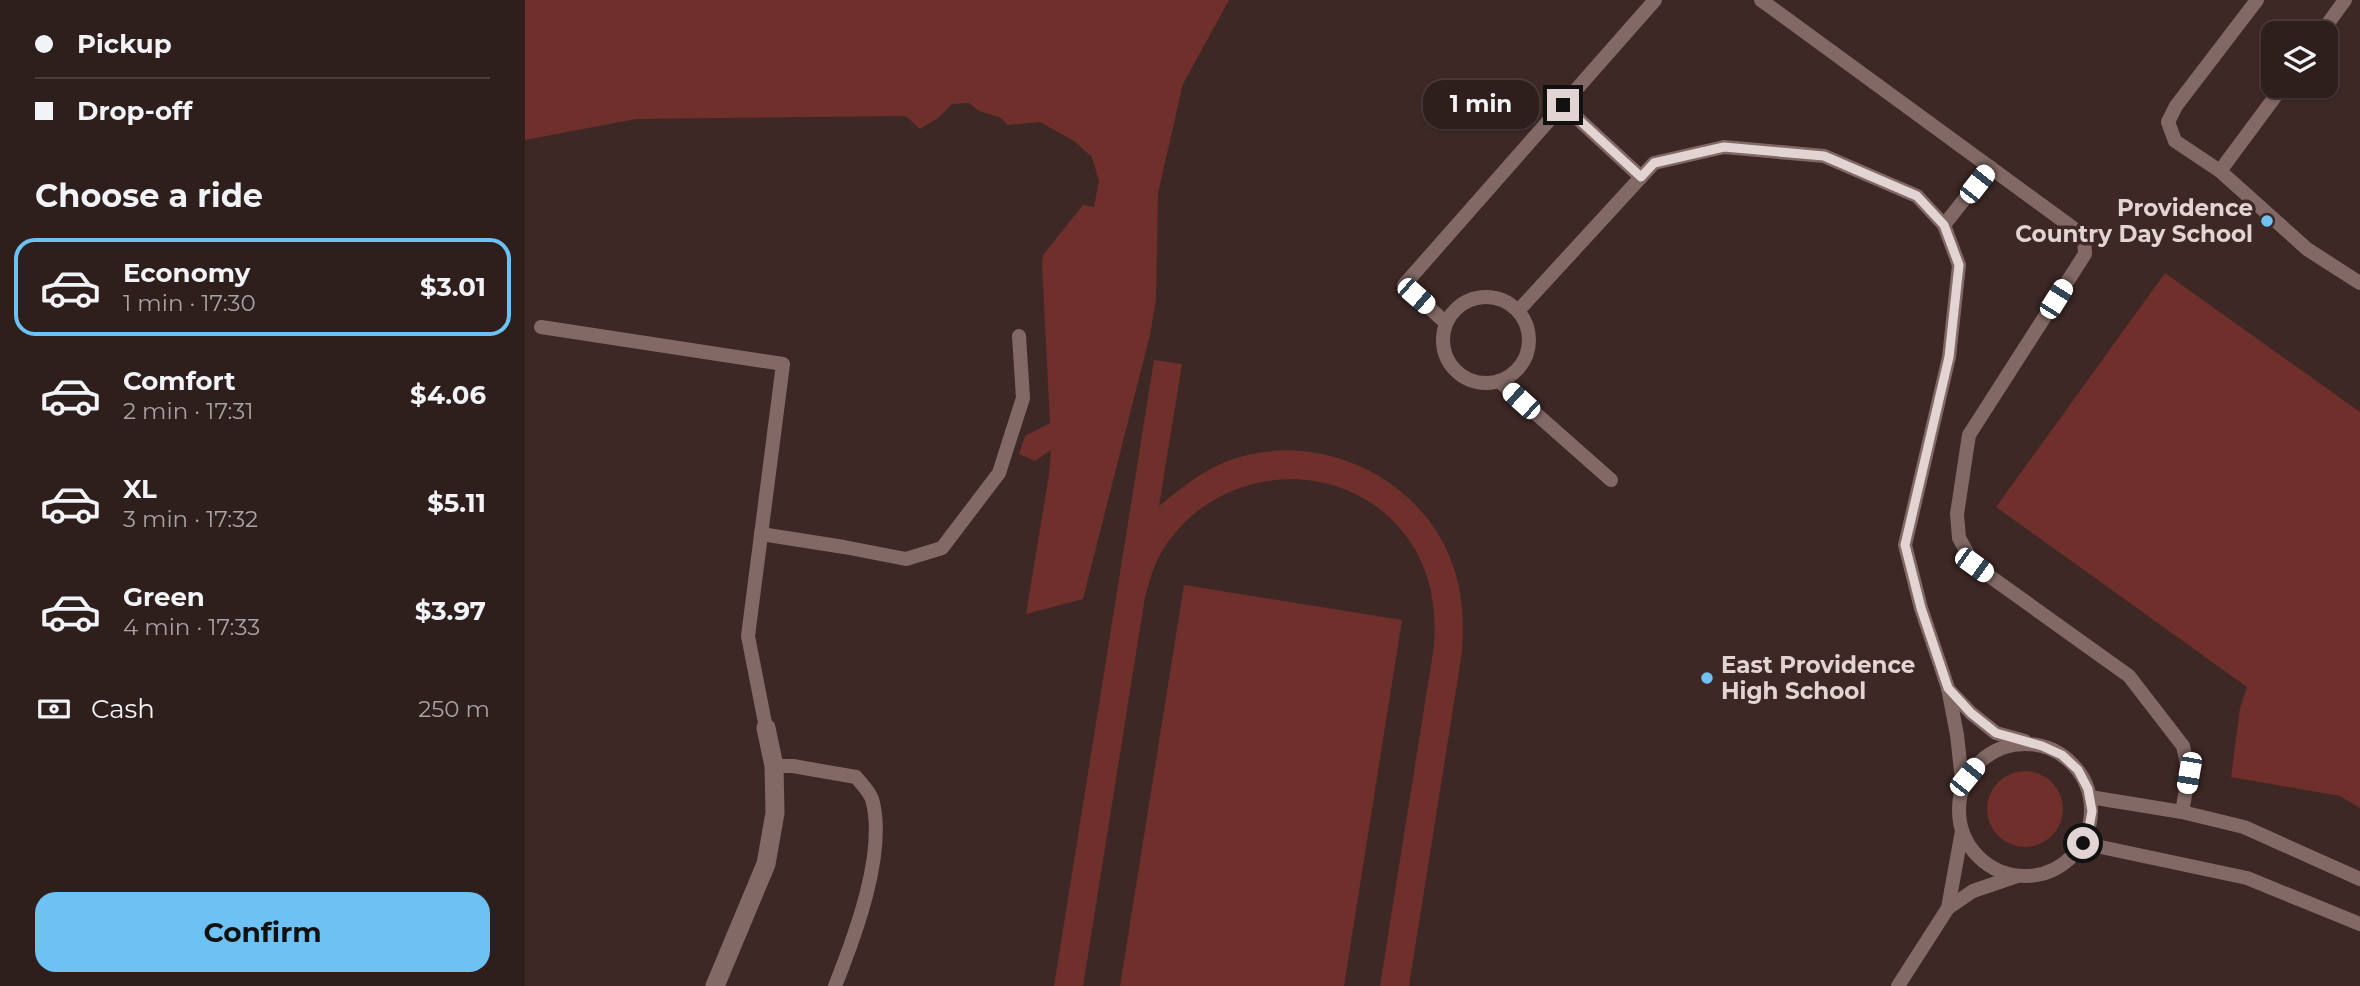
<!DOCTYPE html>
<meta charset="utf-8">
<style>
:root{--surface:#2e1e1c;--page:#362725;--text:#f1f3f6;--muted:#a7a2a3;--line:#493c3b;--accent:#6ec2f3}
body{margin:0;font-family:Montserrat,sans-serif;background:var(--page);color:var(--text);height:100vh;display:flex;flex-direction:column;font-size:26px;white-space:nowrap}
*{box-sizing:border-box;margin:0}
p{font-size:23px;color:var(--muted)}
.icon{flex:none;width:38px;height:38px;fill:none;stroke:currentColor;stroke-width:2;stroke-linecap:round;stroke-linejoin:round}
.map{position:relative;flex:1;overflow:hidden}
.details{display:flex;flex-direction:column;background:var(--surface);width:525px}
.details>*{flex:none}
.hud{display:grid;align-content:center;height:154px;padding:0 35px;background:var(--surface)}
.fabs{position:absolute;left:1736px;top:21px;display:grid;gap:14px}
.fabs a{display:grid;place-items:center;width:77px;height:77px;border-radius:14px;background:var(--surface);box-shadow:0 2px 5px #0004,0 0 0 2px var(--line);font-size:35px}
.end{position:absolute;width:32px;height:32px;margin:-16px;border:9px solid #e2d4d2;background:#111;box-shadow:0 0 0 4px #111}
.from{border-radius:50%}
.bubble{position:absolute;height:49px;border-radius:21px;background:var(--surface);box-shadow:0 2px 5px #0004,0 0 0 2px var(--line);font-size:23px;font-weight:700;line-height:49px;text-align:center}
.car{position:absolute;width:21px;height:42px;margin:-21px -10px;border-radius:9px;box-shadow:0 0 5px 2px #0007;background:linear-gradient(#fff 24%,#345 0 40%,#fff 0 76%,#345 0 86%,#fff 0)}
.hud b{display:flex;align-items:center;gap:24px;height:66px;font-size:26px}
.hud b+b{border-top:2px solid var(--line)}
.hud i{width:18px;height:18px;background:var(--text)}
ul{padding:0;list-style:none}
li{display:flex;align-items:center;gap:21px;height:98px;margin:0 14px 10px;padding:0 21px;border:4px solid transparent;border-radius:21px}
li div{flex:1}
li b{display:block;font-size:26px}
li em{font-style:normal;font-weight:700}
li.selected{border-color:var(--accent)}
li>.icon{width:63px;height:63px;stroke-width:1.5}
h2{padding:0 35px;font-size:32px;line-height:84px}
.pay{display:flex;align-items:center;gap:18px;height:77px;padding:0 35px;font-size:26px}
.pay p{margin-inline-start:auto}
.primary-button{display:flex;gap:14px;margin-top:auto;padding:14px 35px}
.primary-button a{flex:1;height:80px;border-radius:21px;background:var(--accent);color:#111;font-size:28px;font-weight:700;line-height:80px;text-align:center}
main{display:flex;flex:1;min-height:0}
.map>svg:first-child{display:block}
.green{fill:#6f2f2b}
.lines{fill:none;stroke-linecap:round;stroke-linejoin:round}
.service{stroke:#826966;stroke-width:14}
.minor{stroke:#826966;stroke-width:19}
.route{stroke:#e2d4d2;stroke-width:9}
.poi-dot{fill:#6ec2f3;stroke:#3d2825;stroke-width:2.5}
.labels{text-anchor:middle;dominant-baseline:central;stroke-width:7;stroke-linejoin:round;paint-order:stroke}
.poi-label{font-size:23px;font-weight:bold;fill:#e2d4d2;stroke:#3d2825;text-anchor:end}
</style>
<main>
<section class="details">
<div class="hud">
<b><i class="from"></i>Pickup</b>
<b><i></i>Drop-off</b>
</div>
<h2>Choose a ride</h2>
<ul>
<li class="selected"><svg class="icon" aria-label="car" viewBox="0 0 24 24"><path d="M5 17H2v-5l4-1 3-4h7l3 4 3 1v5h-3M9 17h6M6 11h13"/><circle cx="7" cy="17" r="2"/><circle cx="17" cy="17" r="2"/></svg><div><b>Economy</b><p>1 min · 17:30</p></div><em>$3.01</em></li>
<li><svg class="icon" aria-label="car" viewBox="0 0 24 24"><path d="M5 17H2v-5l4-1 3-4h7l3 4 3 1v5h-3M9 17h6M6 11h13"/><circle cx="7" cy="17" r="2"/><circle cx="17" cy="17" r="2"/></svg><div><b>Comfort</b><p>2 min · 17:31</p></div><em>$4.06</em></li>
<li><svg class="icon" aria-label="car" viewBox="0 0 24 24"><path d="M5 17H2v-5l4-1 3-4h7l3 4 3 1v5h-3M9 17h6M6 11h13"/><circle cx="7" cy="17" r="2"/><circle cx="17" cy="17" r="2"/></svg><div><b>XL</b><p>3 min · 17:32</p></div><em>$5.11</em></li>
<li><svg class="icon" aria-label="car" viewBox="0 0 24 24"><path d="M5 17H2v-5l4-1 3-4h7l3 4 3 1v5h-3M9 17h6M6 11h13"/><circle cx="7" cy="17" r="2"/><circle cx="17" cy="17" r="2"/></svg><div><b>Green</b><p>4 min · 17:33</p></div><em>$3.97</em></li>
</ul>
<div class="pay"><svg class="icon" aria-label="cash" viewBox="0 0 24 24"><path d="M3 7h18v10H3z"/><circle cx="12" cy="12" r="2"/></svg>Cash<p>250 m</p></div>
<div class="primary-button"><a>Confirm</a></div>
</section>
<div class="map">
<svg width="1835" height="986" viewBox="0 0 1835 986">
<rect width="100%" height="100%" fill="#3d2825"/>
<g class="green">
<polygon points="0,0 704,0 658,84 633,193 631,299 625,335 558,599 501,614 524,474 526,450 510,461 494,454 500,436 525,423 517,263 518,255 558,205 569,207 574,181 567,157 549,141 515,122 483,125 476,118 454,111 444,103 427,104 413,118 395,129 381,116 111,119 0,140"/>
<polygon points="1640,273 1835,412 1835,808 1815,796 1706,777 1715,708 1722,687 1471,507"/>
<path d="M629 360 657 364 634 506C655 489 674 473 700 462 787 427 895 474 927 563 938 592 939 621 937 652L884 986H855L909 646C911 614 908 583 892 553 838 455 698 456 639 548 629 563 625 580 620 597L558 986H529Z"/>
<polygon points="659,585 877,620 819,986 595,986"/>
<circle cx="1500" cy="809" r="38"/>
</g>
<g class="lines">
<g class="service">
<polyline points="1236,0 1559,236 1560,254 1444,435 1432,514 1434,538 1449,565 1604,676 1658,746 1664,773 1657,812"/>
<polyline points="1732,0 1651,106 1643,122 1650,141 1695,171 1782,249 1835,283"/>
<polyline points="1796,33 1820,0"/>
<polyline points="1038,105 1116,177"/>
<polyline points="1695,171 1758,86"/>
<polyline points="1419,225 1465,167"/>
<circle cx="961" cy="340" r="43"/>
<polyline points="993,311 1129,163 1199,147 1299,156 1392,196 1419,225 1434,265 1424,357 1380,545 1396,608 1423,688 1432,735 1438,789"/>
<polyline points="921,323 879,285 1130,0"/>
<polyline points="16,327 258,364 223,636 241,728"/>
<polyline points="974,381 1086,480"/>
<polyline points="236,534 319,547 381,559 417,548 474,473 498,398 494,336"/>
<polyline points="1423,689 1446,713 1471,733 1500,741"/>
<circle cx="1500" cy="810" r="66"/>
<path d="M249 766H268L331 777C336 783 344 791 347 799 362 851 330 936 310 986"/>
<polyline points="1565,797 1657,812 1719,827 1835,879"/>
<polyline points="1557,843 1722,878 1835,924"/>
<polyline points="1423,908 1437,831"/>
<polyline points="1373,986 1423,908 1448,891 1492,876"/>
</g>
<polyline class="minor" points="190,986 241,864 250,813 249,766 241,728"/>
</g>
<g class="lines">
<polyline class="route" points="1038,105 1116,177 1129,163 1199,147 1299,156 1392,196 1419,225 1434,265 1424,357 1380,545 1396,608 1423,688 1446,713 1471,733 1517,746 1537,755 1553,770 1563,789 1567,811 1563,833 1558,843"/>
</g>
<g class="poi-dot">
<circle cx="1742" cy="221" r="7"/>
<circle cx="1182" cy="678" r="7"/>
</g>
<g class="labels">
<g class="poi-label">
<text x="1728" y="208">Providence<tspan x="1728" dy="26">Country Day School</tspan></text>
<text x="1196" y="665" text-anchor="start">East Providence<tspan x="1196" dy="26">High School</tspan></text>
</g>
</g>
</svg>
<div class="fabs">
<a><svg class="icon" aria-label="layers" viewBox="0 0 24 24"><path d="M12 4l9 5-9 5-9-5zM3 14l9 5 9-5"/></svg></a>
</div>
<i class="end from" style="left:1558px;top:843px"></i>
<i class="end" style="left:1038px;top:105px"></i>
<div class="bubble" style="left:898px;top:80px;width:116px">1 min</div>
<i class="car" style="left:1452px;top:184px;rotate:38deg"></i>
<i class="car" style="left:891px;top:296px;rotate:131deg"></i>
<i class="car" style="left:1531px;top:299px;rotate:32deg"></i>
<i class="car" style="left:996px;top:401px;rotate:312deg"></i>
<i class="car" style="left:1449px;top:565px;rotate:126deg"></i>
<i class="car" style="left:1664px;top:773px;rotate:190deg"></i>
<i class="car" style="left:1442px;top:777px;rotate:39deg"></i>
</div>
</main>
